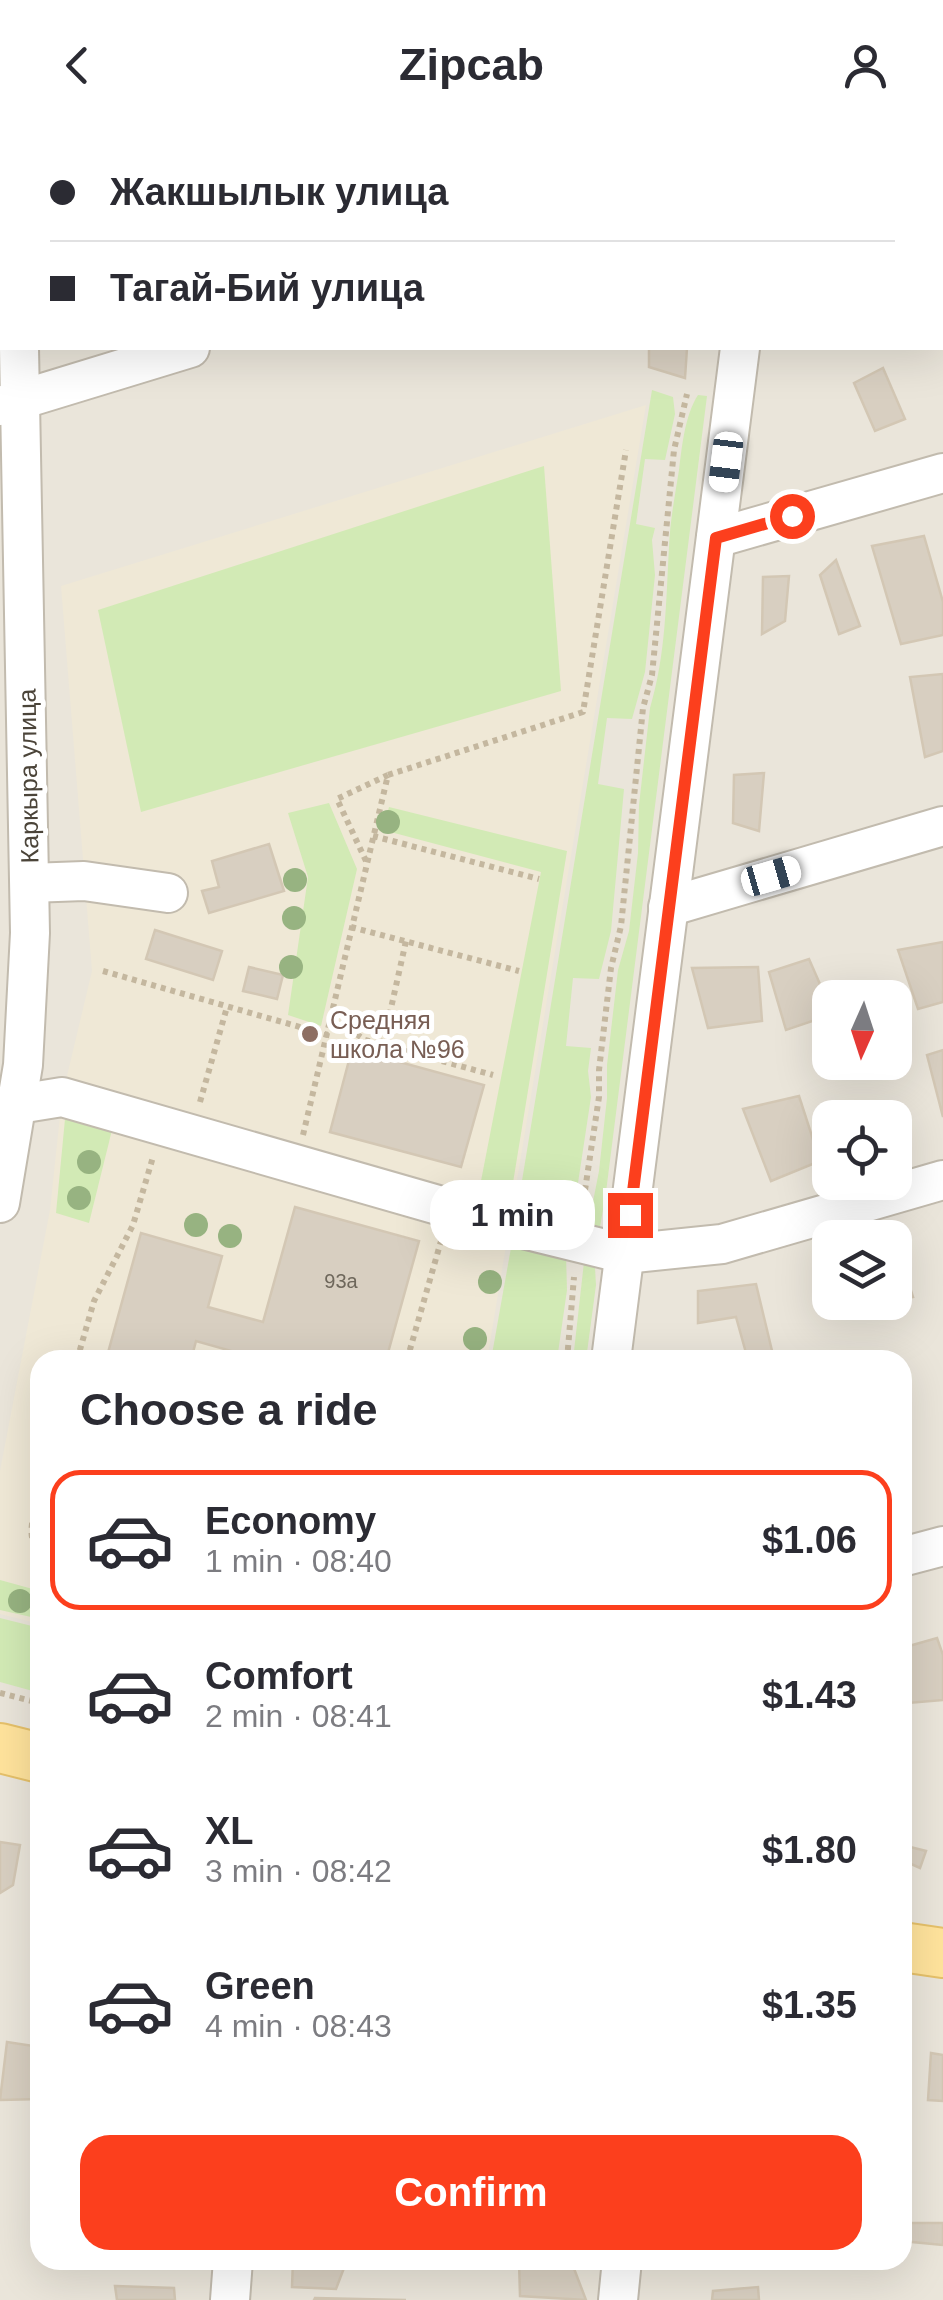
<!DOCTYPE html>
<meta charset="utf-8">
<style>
:root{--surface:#fff;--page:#f2f2f3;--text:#2b2b33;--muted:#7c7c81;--line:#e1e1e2;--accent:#fc3f1d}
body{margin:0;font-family:Helvetica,sans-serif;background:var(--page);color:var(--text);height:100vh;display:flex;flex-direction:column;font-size:38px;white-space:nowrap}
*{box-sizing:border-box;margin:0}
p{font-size:32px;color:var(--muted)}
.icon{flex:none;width:55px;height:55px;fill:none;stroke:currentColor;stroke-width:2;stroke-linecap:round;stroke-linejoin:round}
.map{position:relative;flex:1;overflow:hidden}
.details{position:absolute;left:30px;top:1220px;width:882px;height:920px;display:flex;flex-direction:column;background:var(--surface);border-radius:30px;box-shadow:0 10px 40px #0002}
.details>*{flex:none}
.guide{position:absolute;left:0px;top:0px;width:945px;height:220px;box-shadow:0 10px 40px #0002;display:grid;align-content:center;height:220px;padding:0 50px;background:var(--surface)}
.needle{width:65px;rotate:183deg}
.fabs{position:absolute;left:812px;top:850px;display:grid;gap:20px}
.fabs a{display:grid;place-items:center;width:100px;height:100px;border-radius:20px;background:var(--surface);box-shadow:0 10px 40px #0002;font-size:50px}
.end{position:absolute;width:45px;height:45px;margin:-22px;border:12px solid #fc3f1d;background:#fff;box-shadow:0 0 0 5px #fff}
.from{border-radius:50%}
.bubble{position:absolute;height:70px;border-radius:30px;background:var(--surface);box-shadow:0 10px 40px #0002;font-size:32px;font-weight:800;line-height:70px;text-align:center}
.car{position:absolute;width:30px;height:60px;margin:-30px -15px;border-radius:12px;box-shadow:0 0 8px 2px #0007;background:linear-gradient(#fff 24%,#345 0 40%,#fff 0 76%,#345 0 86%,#fff 0)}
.guide b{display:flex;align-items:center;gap:35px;height:95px;font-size:38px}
.guide b+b{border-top:2px solid var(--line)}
.guide i{width:25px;height:25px;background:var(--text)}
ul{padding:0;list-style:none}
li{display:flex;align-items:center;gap:30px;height:140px;margin:0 20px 15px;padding:0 30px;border:5px solid transparent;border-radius:30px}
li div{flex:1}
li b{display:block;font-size:38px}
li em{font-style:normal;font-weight:800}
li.selected{border-color:var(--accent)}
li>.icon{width:90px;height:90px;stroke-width:1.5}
h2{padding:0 50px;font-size:45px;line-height:120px}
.button{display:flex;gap:20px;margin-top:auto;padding:20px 50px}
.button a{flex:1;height:115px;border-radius:30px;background:var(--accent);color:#fff;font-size:40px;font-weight:800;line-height:115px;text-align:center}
header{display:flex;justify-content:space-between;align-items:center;height:130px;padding:0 50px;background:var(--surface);font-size:45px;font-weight:800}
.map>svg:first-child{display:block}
.residential{fill:#eae5da;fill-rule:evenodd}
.education{fill:#efe8d6}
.green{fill:#d2eab5}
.building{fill:#d8cfc1;stroke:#d3c7b4;stroke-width:2.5}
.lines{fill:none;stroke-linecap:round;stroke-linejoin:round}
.minor-casing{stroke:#c2bbae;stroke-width:42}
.major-casing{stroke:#e6c16a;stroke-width:52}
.path{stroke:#c4b79f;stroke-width:6;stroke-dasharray:5 5;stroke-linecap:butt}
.minor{stroke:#fff;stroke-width:38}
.major{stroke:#ffe39c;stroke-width:48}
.tree{fill:#97b381}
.route{stroke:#fc3f1d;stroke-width:12}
.education-dot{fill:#8d6e63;stroke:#fff;stroke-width:4}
.labels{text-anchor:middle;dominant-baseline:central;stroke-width:10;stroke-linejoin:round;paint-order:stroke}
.number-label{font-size:20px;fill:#6e675b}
.street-label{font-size:25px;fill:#4b4439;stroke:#fff}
.education-label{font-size:25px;fill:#785e54;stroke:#fff;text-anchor:start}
</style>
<header><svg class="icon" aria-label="back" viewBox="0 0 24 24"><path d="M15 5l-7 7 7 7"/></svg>Zipcab<svg class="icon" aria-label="person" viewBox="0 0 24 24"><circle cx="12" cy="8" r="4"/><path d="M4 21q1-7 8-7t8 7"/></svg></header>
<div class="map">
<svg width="943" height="2170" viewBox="0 0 943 2170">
<rect width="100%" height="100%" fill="#f6f3ec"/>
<path class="residential" d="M0 0H943V2170H0ZM2 2H942V218H2ZM830 868H895V932H830ZM830 988H895V1052H830ZM830 1108H895V1172H830ZM40 1230H902V2130H40Z"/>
<polygon class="education" points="646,275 487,1230 40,1230 40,1494 0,1484 0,1341 50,1080 62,967 92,841 61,456"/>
<g class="green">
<polygon points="652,260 673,267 675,284 665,330 645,329 636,394 655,398 652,410 655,445 645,542 632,589 607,588 598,654 624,659 611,801 599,849 573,848 566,916 591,918 588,941 591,967 573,1086 519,1069"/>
<path d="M698 265 707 266 606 1062 600 1097 592 1099 589 1092 599 1041 607 968V935L618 840 629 801 638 723 639 675 650 578C666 525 666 471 669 417 670 391 675 365 679 340 682 316 685 285 698 265Z"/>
<polygon points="544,336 561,561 141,682 98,480"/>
<polygon points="329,673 357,739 321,896 288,885 308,747 288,683"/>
<polygon points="389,677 567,721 511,1065 480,1056 541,742 383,700"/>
<polygon points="65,989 112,1000 89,1093 56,1083"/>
<polygon points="512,1112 566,1125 567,1160 557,1230 491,1230"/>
<polygon points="584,1132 595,1138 596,1155 586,1230 573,1230"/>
<polygon points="0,1450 40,1461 40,1489 0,1480"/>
<polygon points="0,1488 40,1498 40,1563 0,1552"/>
</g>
<g class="building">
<polygon points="346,0 391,0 391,2 336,2"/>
<polygon points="649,218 687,218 685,248 649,237"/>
<polygon points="883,238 905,289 875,301 854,253"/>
<polygon points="924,406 943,472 943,505 901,514 872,416"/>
<polygon points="836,430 860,496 839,504 820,445"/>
<polygon points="789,446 785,491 762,504 763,447"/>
<polygon points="943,544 943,621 925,627 910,547"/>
<polygon points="764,643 759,701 733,693 734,645"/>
<polygon points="269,714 284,761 209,783 202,761 219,757 212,731"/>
<polygon points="155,800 222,821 213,850 146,829"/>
<polygon points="943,812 943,872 918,879 898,820"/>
<polygon points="809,829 830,877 830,885 786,900 769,842"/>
<polygon points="249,837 283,845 277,869 243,861"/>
<polygon points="758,837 762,891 708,898 692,838"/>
<polygon points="352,919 484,955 461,1037 330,1002"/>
<polygon points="943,920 943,987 927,925"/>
<polygon points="799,966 820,1031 771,1051 743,979"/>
<polygon points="295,1077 419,1111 386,1230 263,1230 196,1211 191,1230 106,1230 141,1103 222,1126 208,1177 263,1192"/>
<polygon points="895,1117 897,1117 913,1167 895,1170"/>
<polygon points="756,1154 774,1229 748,1230 736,1187 698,1193 698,1161"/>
<polygon points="937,1508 943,1525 943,1570 908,1573 902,1562 902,1518"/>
<polygon points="0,1712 20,1715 13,1755 0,1763"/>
<polygon points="902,1715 926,1721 920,1738 902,1730"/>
<polygon points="7,1912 40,1917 40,1969 0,1970"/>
<polygon points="931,1923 943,1925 943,1971 928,1970"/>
<polygon points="902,2093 943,2093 943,2115 902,2111"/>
<polygon points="293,2130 347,2130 336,2159 292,2157"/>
<polygon points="519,2130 573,2136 586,2170 520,2166"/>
<polygon points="115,2156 174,2158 175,2170 117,2170"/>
<polygon points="758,2157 759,2170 712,2170 713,2161"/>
<polygon points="315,2168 406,2170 314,2170"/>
</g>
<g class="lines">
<defs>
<g id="minor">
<polyline points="23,2 23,0"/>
<polyline points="766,2 767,0"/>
<polyline points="901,2 909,0"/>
<polyline points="0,276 190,218"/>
<polyline points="716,408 943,343"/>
<polyline points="30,753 84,751 168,763"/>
<polyline points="668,777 943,696"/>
<polyline points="0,977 62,967 511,1096 625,1124 722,1114 943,1050"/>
<polyline points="0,1073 23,935 30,803 19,218"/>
<polyline points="611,1230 740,218"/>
<polyline points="902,1427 943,1416"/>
<polyline points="230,2170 233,2130"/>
<polyline points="618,2170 622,2130"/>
</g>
<g id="major">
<polyline points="0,1618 40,1628"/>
<polyline points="902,1817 943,1823"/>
</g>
</defs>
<use href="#minor" class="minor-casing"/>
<use href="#major" class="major-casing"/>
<g class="path">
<polyline points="373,706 539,749"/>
<polyline points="366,731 337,669 388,645"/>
<polyline points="351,797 519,841"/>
<polyline points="103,841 328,905"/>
<polyline points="332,887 365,910 493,945"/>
<polyline points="383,914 406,811"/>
<polyline points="200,972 227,877"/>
<polyline points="303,1005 388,645 583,582 626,320"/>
<polyline points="582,1080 599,967 599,940 611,838 621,796 643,578 652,545 674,320 687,264"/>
<polyline points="77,1230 94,1171 133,1095 153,1027"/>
<polyline points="407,1230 441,1111"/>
<polyline points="567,1230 574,1147"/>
<path d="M40 1364C33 1388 25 1405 40 1426"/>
<polyline points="0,1563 40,1573"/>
</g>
<use href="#minor" class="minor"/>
<use href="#major" class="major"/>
</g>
<g class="tree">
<circle cx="388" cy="692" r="12"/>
<circle cx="295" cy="750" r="12"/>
<circle cx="294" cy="788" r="12"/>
<circle cx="291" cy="837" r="12"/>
<circle cx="89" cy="1032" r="12"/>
<circle cx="79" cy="1068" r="12"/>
<circle cx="196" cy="1095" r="12"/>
<circle cx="230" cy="1106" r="12"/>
<circle cx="490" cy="1152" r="12"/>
<circle cx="475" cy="1209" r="12"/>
<circle cx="20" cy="1471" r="12"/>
</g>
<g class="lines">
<polyline class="route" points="630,1085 716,408 792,386"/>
</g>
<circle class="education-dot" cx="310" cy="904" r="10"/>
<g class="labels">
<g class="number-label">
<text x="341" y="1151">93а</text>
</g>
<g class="street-label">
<text transform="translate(28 646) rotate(-91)">Каркыра улица</text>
</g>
<g class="education-label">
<text x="330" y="890">Средняя<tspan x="330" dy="29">школа №96</tspan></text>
</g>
</g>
</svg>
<div class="fabs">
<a><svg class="needle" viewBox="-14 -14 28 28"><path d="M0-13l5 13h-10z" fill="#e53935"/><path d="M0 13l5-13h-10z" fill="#7c7c81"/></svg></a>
<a><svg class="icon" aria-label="locate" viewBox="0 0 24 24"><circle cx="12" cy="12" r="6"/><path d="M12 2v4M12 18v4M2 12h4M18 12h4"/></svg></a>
<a><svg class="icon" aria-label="layers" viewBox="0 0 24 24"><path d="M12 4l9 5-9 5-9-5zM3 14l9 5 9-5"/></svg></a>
</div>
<i class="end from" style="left:792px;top:386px"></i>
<i class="end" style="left:630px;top:1085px"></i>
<div class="bubble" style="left:430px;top:1050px;width:165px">1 min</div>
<i class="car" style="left:726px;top:332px;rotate:187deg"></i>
<i class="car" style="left:771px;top:746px;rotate:74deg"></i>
<div class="guide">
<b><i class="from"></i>Жакшылык улица</b>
<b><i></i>Тагай-Бий улица</b>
</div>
<section class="details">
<h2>Choose a ride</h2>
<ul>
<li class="selected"><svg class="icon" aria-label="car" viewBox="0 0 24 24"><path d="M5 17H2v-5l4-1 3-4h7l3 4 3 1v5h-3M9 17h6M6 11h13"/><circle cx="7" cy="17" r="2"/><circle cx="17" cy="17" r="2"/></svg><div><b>Economy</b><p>1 min · 08:40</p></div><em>$1.06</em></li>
<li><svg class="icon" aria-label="car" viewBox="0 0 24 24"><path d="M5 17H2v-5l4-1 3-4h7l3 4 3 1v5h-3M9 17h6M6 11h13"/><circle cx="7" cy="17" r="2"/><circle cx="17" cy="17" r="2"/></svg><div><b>Comfort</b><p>2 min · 08:41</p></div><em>$1.43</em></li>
<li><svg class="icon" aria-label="car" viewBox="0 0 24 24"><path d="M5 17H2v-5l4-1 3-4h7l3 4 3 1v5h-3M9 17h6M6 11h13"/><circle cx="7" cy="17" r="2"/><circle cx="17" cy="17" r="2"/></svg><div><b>XL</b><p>3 min · 08:42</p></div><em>$1.80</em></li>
<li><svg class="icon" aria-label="car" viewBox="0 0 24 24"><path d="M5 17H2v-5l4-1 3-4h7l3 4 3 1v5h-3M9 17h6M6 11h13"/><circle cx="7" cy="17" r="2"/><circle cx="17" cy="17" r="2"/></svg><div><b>Green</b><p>4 min · 08:43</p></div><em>$1.35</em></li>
</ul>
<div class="button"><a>Confirm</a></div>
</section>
</div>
